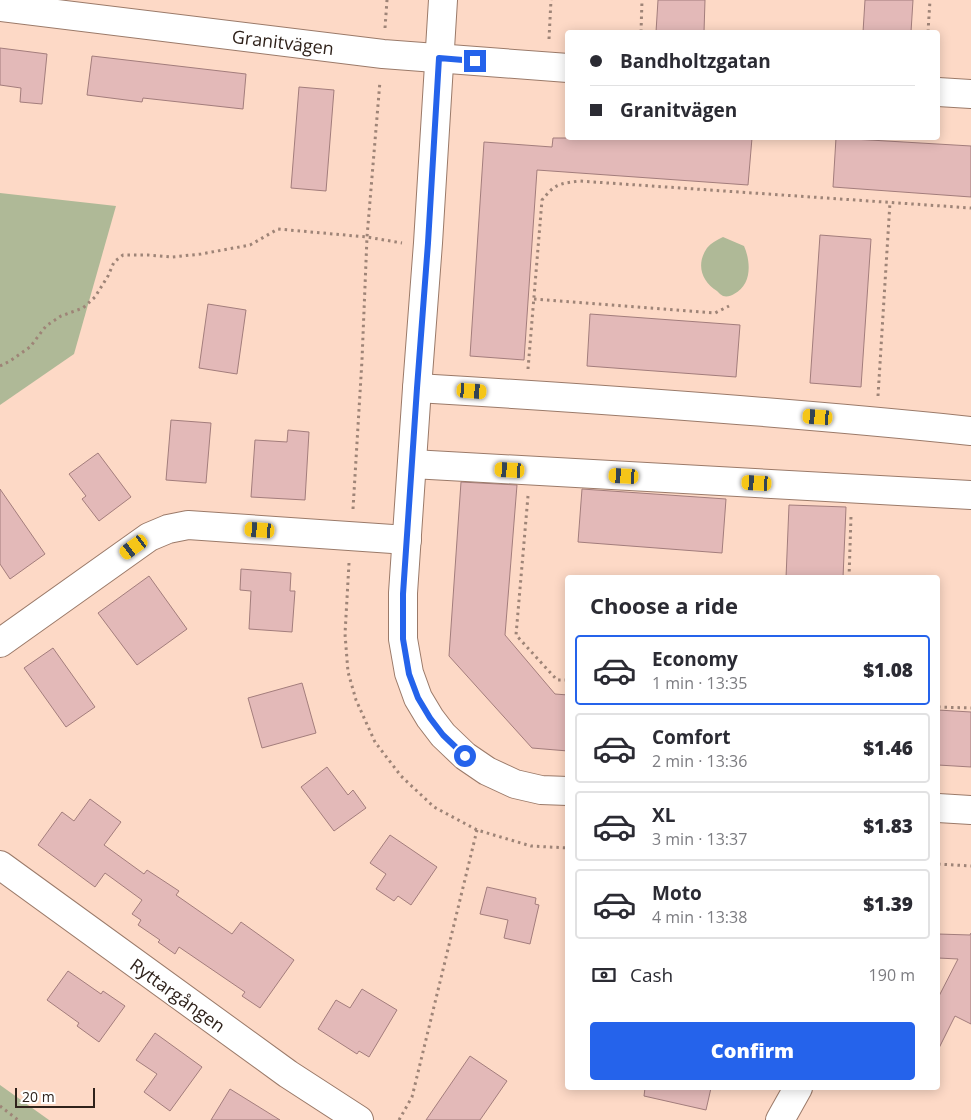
<!DOCTYPE html>
<meta charset="utf-8">
<style>
:root{--surface:#fff;--page:#f7f7f7;--text:#2b2b33;--muted:#7c7c81;--line:#e1e1e2;--accent:#2563eb}
body{margin:0;font-family:"Open Sans",sans-serif;background:var(--page);color:var(--text);height:100vh;display:flex;flex-direction:column;font-size:19px;white-space:nowrap}
*{box-sizing:border-box;margin:0}
p{font-size:16px;color:var(--muted)}
.icon{flex:none;width:28px;height:28px;fill:none;stroke:currentColor;stroke-width:2;stroke-linecap:round;stroke-linejoin:round}
.map{position:relative;flex:1;overflow:hidden}
.details{position:absolute;left:565px;top:575px;width:375px;height:515px;display:flex;flex-direction:column;background:var(--surface);border-radius:5px;box-shadow:0 2px 12px #0003}
.details>*{flex:none}
.top-card{position:absolute;left:565px;top:30px;width:375px;height:110px;border-radius:5px;box-shadow:0 2px 12px #0003;display:grid;align-content:center;height:110px;padding:0 25px;background:var(--surface)}
.scale{position:absolute;left:15px;bottom:12px;width:80px;box-sizing:border-box;padding-left:5px;border:2px solid #2f221b;border-top:0;font-size:14px;line-height:18px;white-space:nowrap;color:#2f221b;-webkit-text-stroke:4px #fff;paint-order:stroke}
.end{position:absolute;width:22px;height:22px;margin:-11px;border:6px solid #2563eb;background:#fff;box-shadow:0 0 0 2px #fff}
.from{border-radius:50%}
.car{position:absolute;width:15px;height:30px;margin:-15px -8px;border-radius:6px;box-shadow:0 0 4px 1px #0007;background:linear-gradient(#f5c518 24%,#345 0 40%,#f5c518 0 76%,#345 0 86%,#f5c518 0)}
.top-card b{display:flex;align-items:center;gap:18px;height:48px;font-size:19px}
.top-card b+b{border-top:1px solid var(--line)}
.top-card i{width:12px;height:12px;background:var(--text)}
ul{padding:0;list-style:none}
li{display:flex;align-items:center;gap:15px;height:70px;margin:0 10px 8px;padding:0 15px;border:2px solid var(--line);border-radius:5px}
li div{flex:1}
li b{display:block;font-size:19px}
li em{font-style:normal;font-weight:800}
li.selected{border-color:var(--accent)}
li>.icon{width:45px;height:45px;stroke-width:1.5}
h2{padding:0 25px;font-size:22px;line-height:60px}
.pay{display:flex;align-items:center;gap:12px;height:55px;padding:0 25px;font-size:19px}
.pay p{margin-inline-start:auto}
.button{display:flex;gap:10px;margin-top:auto;padding:10px 25px}
.button a{flex:1;height:58px;border-radius:5px;background:var(--accent);color:#fff;font-size:20px;font-weight:800;line-height:58px;text-align:center}
.map>svg:first-child{display:block}
.green{fill:#afb997}
.building{fill:#e3b9b8;stroke:#a37d7c}
.lines{fill:none;stroke-linecap:round;stroke-linejoin:round}
.minor-casing{stroke:#9b7a69;stroke-width:30}
.path{stroke:#9e8477;stroke-width:3;stroke-dasharray:2.5 4;stroke-linecap:butt}
.minor{stroke:#fff;stroke-width:28}
.route{stroke:#2563eb;stroke-width:6}
.labels{text-anchor:middle;dominant-baseline:central;stroke-width:4;stroke-linejoin:round;paint-order:stroke}
.street-label{font-size:18px;fill:#2f221b;stroke:#fff}
</style>
<div class="map">
<svg width="971" height="1120" viewBox="0 0 971 1120">
<rect width="100%" height="100%" fill="#fdd9c6"/>
<g class="green">
<polygon points="0,193 116,206 74,354 0,405"/>
<path d="M723 237 744 246C751 262 752 285 734 294 731 296 727 297 723 296 721 295 719 293 717 291 701 281 696 264 707 248 711 243 717 240 723 237Z"/>
<polygon points="0,1085 49,1120 0,1120"/>
</g>
<g class="building">
<polygon points="658,0 705,0 704,32 656,32"/>
<polygon points="865,0 913,0 911,32 863,32"/>
<polygon points="0,48 47,54 42,104 20,102 21,88 0,85"/>
<polygon points="92,56 246,74 243,109 143,98 142,102 87,95"/>
<polygon points="299,87 334,90 326,191 291,188"/>
<polygon points="553,138 752,138 748,185 537,170 524,360 470,356 484,142 552,147"/>
<polygon points="836,138 971,146 971,197 833,187"/>
<polygon points="820,235 871,239 861,387 810,383"/>
<polygon points="208,304 246,310 237,374 199,368"/>
<polygon points="590,314 740,325 736,377 587,366"/>
<polygon points="171,420 211,423 206,483 166,480"/>
<polygon points="288,430 309,432 305,500 251,497 255,440 287,442"/>
<polygon points="98,453 131,497 99,521 82,499 86,496 69,474"/>
<polygon points="461,482 517,485 505,635 555,694 568,695 568,751 532,748 449,656"/>
<polygon points="0,489 45,554 10,579 0,564"/>
<polygon points="582,489 726,499 722,553 578,542"/>
<polygon points="789,505 846,507 843,578 786,578"/>
<polygon points="241,569 291,573 290,591 295,591 292,632 249,629 251,591 240,590"/>
<polygon points="149,576 187,629 137,665 98,613"/>
<polygon points="53,648 95,707 66,727 24,668"/>
<polygon points="302,683 316,733 262,748 248,698"/>
<polygon points="938,710 971,712 971,767 938,765"/>
<polygon points="327,767 348,795 353,790 366,808 334,831 301,787"/>
<polygon points="90,799 121,822 104,845 144,874 147,870 179,891 176,895 232,934 241,922 294,960 260,1008 242,996 245,992 179,947 175,954 158,942 160,940 138,925 141,920 132,914 142,900 105,873 95,887 38,845 62,812 74,821"/>
<polygon points="390,835 437,867 411,905 398,896 394,901 376,889 386,874 370,863"/>
<polygon points="487,887 536,898 535,904 539,905 530,944 504,938 508,920 480,914"/>
<polygon points="971,933 971,1024 955,1016 938,1050 938,998 958,959 938,958 938,934 970,935"/>
<polygon points="68,971 101,994 103,991 125,1006 99,1042 77,1026 79,1023 47,1000"/>
<polygon points="362,989 397,1010 369,1057 359,1051 357,1054 318,1029 336,1000 350,1008"/>
<polygon points="155,1033 202,1067 170,1111 144,1092 157,1074 136,1060"/>
<polygon points="470,1056 507,1081 480,1120 426,1120"/>
<polygon points="645,1088 711,1088 706,1110 644,1096"/>
<polygon points="230,1089 280,1120 211,1120"/>
</g>
<g class="lines">
<defs>
<g id="minor">
<polyline points="443,0 428,243 417,388 403,593 403,639 409,673 418,698 430,718 443,735 465,756 487,771 515,784 541,790 568,791"/>
<polyline points="0,7 383,54 568,68"/>
<polyline points="938,92 971,94"/>
<path d="M417 388C602 399 787 412 971 431"/>
<polyline points="412,464 971,495"/>
<polyline points="0,643 149,537 168,529 188,525 407,540"/>
<polyline points="938,808 971,810"/>
<polyline points="0,865 288,1074 359,1120"/>
<polyline points="780,1120 798,1088"/>
</g>
</defs>
<use href="#minor" class="minor-casing"/>
<g class="path">
<polyline points="385,28 387,0"/>
<polyline points="641,32 642,0"/>
<polyline points="928,32 930,0"/>
<polyline points="549,39 551,0"/>
<polyline points="534,299 715,313 729,306"/>
<polyline points="0,366 10,361 30,347 46,326 61,316 83,308 95,297 108,276 114,262 123,255 148,255 172,257 201,254 250,245 278,229 367,237 402,243"/>
<path d="M528 369 542 200C555 184 558 184 579 181L971 208"/>
<polyline points="878,396 890,202"/>
<polyline points="528,496 516,635 557,680 568,680"/>
<polyline points="353,509 362,360 367,237 380,81"/>
<polyline points="349,563 345,634 348,672 356,700 375,742 401,776 434,807 477,830 531,846 568,848"/>
<polyline points="849,578 851,516"/>
<polyline points="938,707 971,708"/>
<polyline points="938,864 971,866"/>
<polyline points="0,1106 18,1120"/>
<polyline points="399,1120 412,1097 477,830"/>
</g>
<use href="#minor" class="minor"/>
</g>
<g class="lines">
<polyline class="route" points="465,756 443,735 430,718 418,698 409,674 403,639 403,594 417,388 428,243 439,58 475,61"/>
</g>
<g class="labels">
<g class="street-label">
<text transform="translate(283 42) rotate(7)">Granitvägen</text>
<text transform="translate(178 995) rotate(36)">Ryttargången</text>
</g>
</g>
</svg>
<div class="scale">20 m</div>
<i class="end from" style="left:465px;top:756px"></i>
<i class="end" style="left:475px;top:61px"></i>
<i class="car" style="left:472px;top:391px;rotate:94deg"></i>
<i class="car" style="left:818px;top:417px;rotate:274deg"></i>
<i class="car" style="left:510px;top:470px;rotate:273deg"></i>
<i class="car" style="left:624px;top:476px;rotate:273deg"></i>
<i class="car" style="left:757px;top:483px;rotate:273deg"></i>
<i class="car" style="left:260px;top:530px;rotate:274deg"></i>
<i class="car" style="left:134px;top:547px;rotate:234deg"></i>
<div class="top-card">
<b><i class="from"></i>Bandholtzgatan</b>
<b><i></i>Granitvägen</b>
</div>
<section class="details">
<h2>Choose a ride</h2>
<ul>
<li class="selected"><svg class="icon" aria-label="car" viewBox="0 0 24 24"><path d="M5 17H2v-5l4-1 3-4h7l3 4 3 1v5h-3M9 17h6M6 11h13"/><circle cx="7" cy="17" r="2"/><circle cx="17" cy="17" r="2"/></svg><div><b>Economy</b><p>1 min · 13:35</p></div><em>$1.08</em></li>
<li><svg class="icon" aria-label="car" viewBox="0 0 24 24"><path d="M5 17H2v-5l4-1 3-4h7l3 4 3 1v5h-3M9 17h6M6 11h13"/><circle cx="7" cy="17" r="2"/><circle cx="17" cy="17" r="2"/></svg><div><b>Comfort</b><p>2 min · 13:36</p></div><em>$1.46</em></li>
<li><svg class="icon" aria-label="car" viewBox="0 0 24 24"><path d="M5 17H2v-5l4-1 3-4h7l3 4 3 1v5h-3M9 17h6M6 11h13"/><circle cx="7" cy="17" r="2"/><circle cx="17" cy="17" r="2"/></svg><div><b>XL</b><p>3 min · 13:37</p></div><em>$1.83</em></li>
<li><svg class="icon" aria-label="car" viewBox="0 0 24 24"><path d="M5 17H2v-5l4-1 3-4h7l3 4 3 1v5h-3M9 17h6M6 11h13"/><circle cx="7" cy="17" r="2"/><circle cx="17" cy="17" r="2"/></svg><div><b>Moto</b><p>4 min · 13:38</p></div><em>$1.39</em></li>
</ul>
<div class="pay"><svg class="icon" aria-label="cash" viewBox="0 0 24 24"><path d="M3 7h18v10H3z"/><circle cx="12" cy="12" r="2"/></svg>Cash<p>190 m</p></div>
<div class="button"><a>Confirm</a></div>
</section>
</div>
